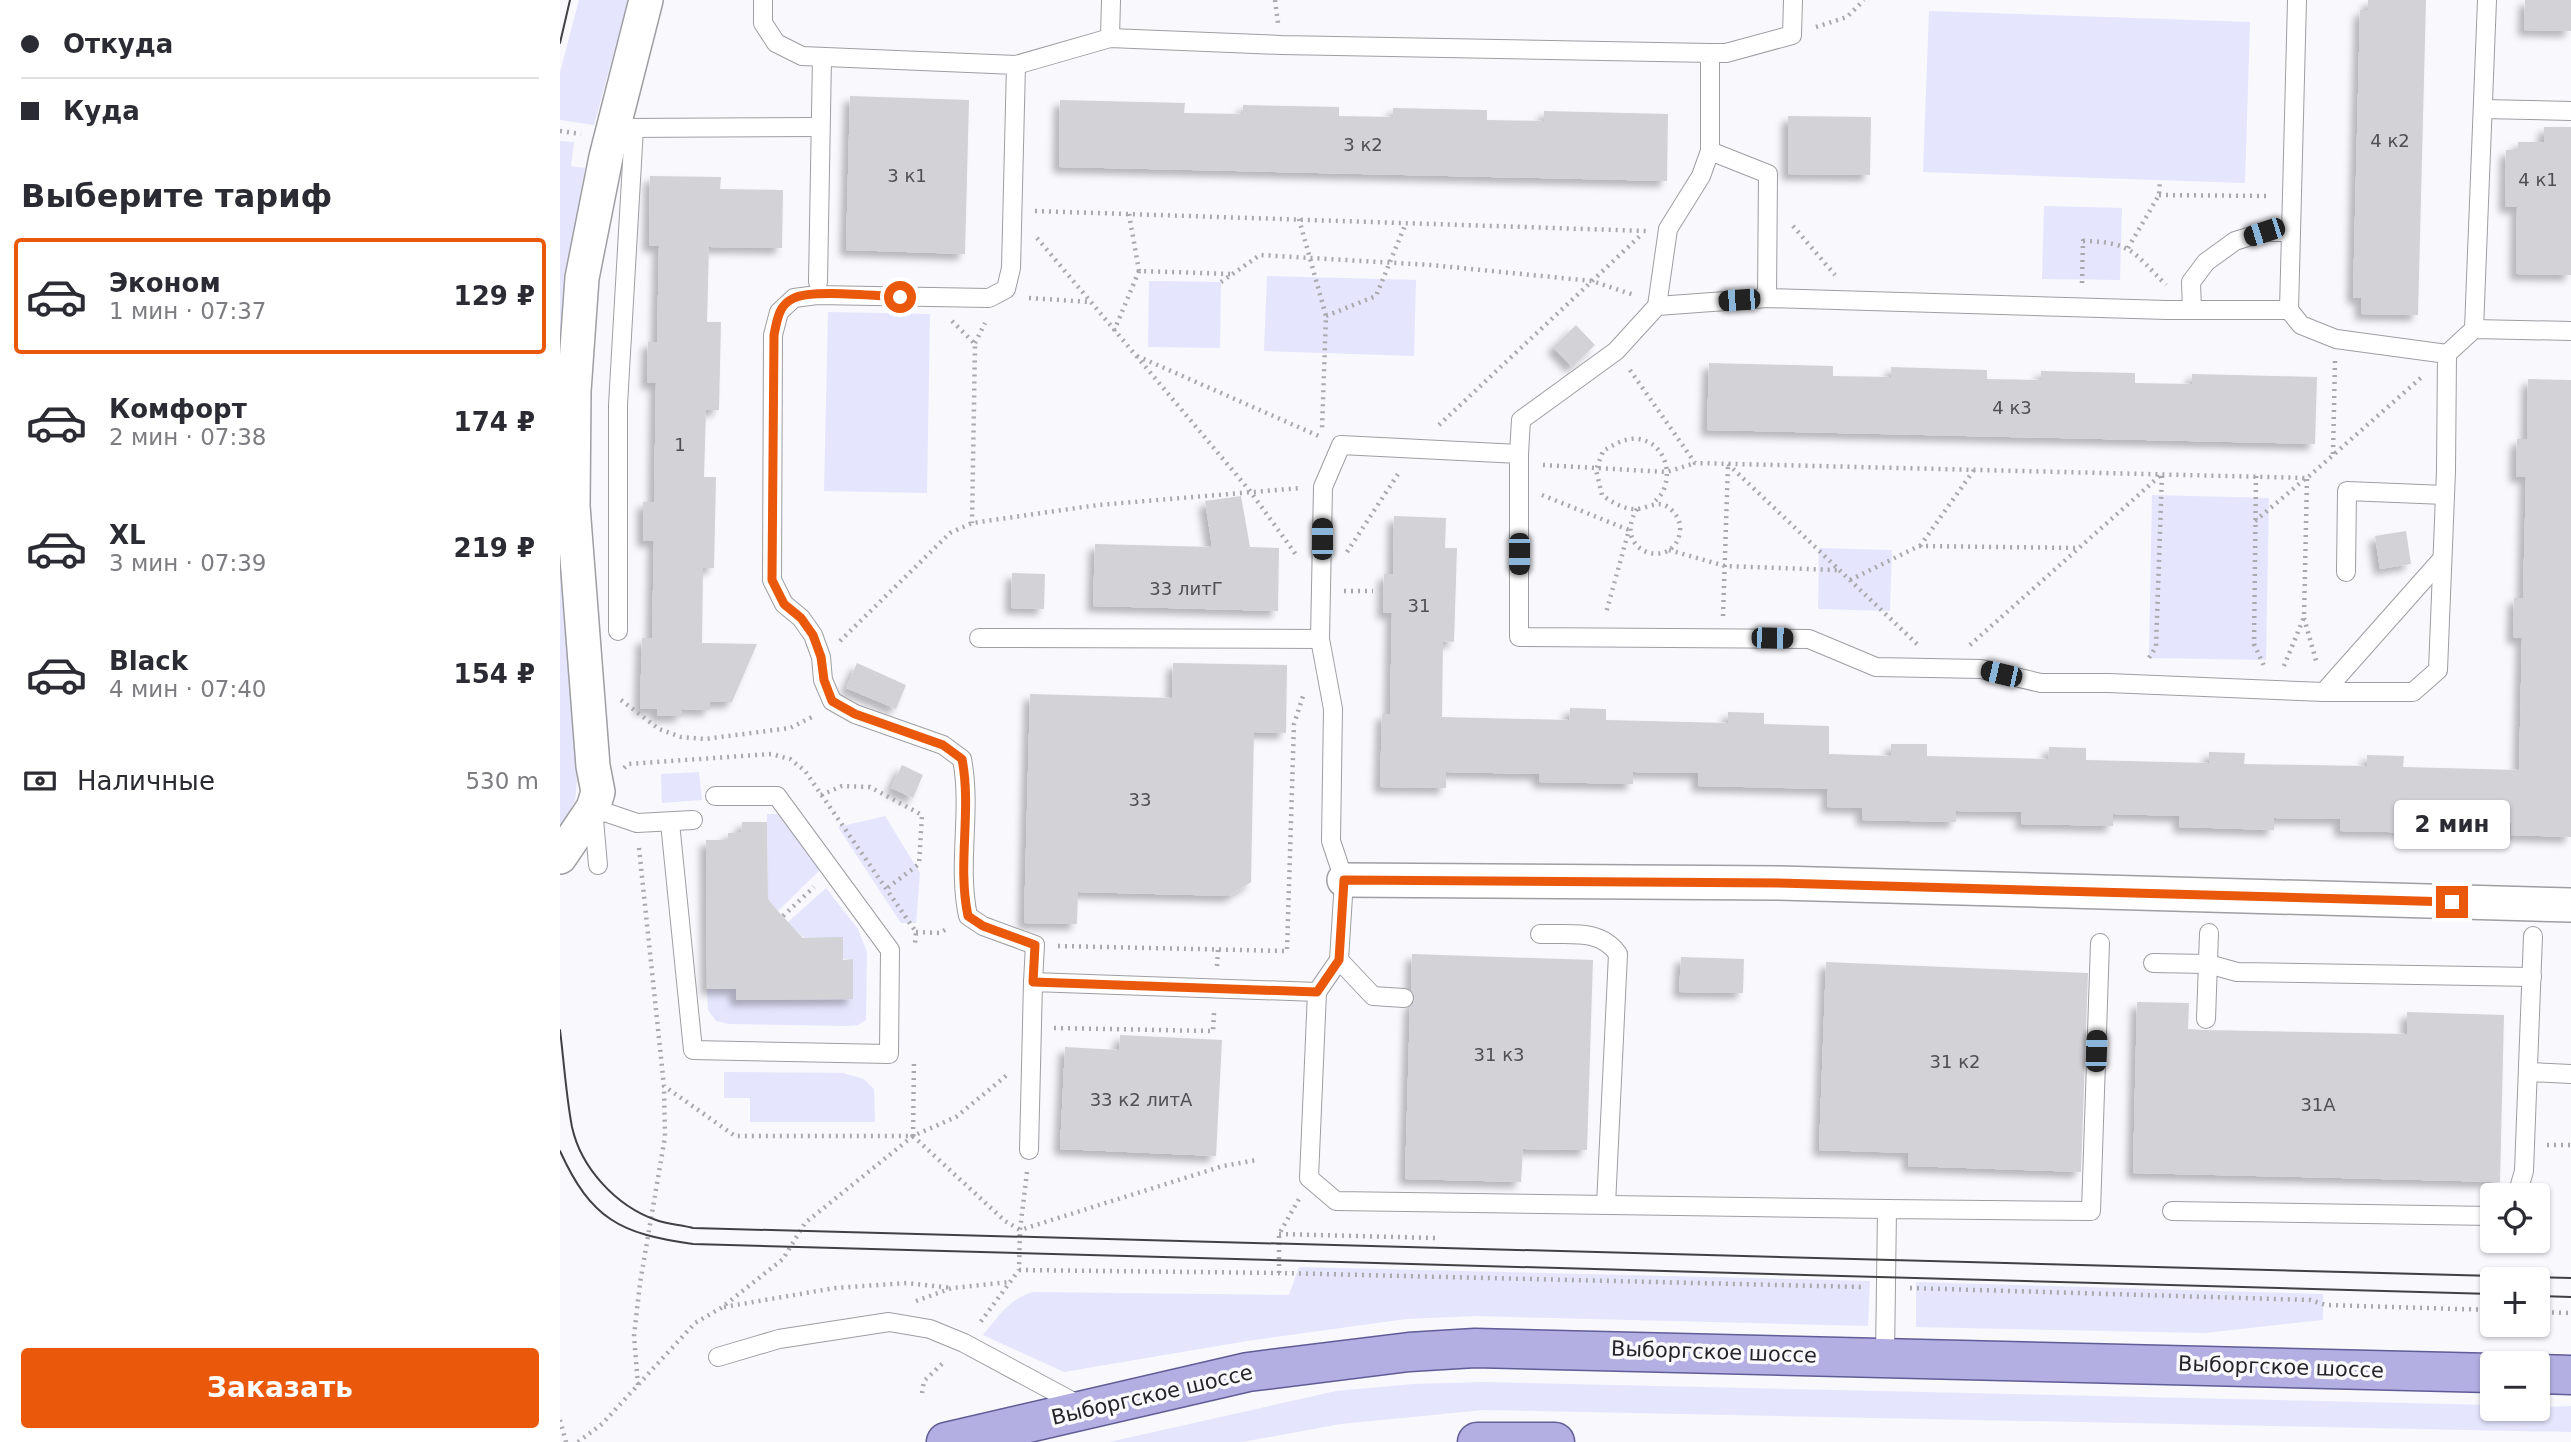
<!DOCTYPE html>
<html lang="ru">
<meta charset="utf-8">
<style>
:root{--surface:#fff;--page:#f2f2f3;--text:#2b2b33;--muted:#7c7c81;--line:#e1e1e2;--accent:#ea580c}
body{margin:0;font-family:"DejaVu Sans",sans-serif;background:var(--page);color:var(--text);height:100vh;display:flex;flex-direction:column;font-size:26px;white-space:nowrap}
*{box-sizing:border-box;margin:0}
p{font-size:23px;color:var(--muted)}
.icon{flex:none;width:38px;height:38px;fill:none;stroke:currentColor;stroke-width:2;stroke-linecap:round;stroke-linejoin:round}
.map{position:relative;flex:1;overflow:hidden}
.panel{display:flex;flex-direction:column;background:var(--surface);width:560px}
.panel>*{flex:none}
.banner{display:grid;align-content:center;height:154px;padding:0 21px;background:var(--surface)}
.tools{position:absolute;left:1920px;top:1183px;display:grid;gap:14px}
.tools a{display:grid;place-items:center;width:70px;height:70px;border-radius:7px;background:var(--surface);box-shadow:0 2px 5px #0004;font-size:35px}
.end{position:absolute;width:32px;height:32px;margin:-16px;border:9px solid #ea580c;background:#fff;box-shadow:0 0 0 4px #fff}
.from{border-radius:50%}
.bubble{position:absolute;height:49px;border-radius:7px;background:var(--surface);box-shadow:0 2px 5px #0004;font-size:23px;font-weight:600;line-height:49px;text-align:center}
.car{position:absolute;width:21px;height:42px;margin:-21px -10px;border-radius:9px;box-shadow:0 0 5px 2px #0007;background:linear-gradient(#222 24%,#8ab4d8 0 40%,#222 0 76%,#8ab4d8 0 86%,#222 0)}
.banner b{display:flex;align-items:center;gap:24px;height:66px;font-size:26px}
.banner b+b{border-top:2px solid var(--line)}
.banner i{width:18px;height:18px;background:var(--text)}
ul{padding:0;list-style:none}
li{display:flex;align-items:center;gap:21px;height:116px;margin:0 14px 10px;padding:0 7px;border:4px solid transparent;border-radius:7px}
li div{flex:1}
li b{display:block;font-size:26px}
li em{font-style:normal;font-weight:600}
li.active{border-color:var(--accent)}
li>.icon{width:63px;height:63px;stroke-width:1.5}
h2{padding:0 21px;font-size:32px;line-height:84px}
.pay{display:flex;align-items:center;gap:18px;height:77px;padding:0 21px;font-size:26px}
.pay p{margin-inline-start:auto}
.button{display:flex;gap:14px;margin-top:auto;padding:14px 21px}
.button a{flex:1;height:80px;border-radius:7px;background:var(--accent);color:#fff;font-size:28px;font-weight:600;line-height:80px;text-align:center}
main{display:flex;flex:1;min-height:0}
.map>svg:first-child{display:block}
.green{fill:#e5e5fd}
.building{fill:#d2d2d7;filter:url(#shadow)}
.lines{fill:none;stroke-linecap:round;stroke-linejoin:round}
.service-casing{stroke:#9e9ea3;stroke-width:20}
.minor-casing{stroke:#9e9ea3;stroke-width:36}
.primary-casing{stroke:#605c95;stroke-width:41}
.path{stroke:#a9a9ad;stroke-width:4.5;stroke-dasharray:2 5;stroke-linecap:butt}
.service{stroke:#fff;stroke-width:18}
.minor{stroke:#fff;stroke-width:33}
.primary{stroke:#b3afe3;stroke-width:38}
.tram{stroke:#414144;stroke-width:2}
.route{stroke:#ea580c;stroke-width:9}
.labels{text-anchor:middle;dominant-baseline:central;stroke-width:7;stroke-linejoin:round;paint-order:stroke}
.number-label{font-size:18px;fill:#505053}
.street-label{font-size:21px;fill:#252527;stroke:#f8f8fd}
</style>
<main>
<section class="panel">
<div class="banner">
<b><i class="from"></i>Откуда</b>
<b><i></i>Куда</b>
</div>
<h2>Выберите тариф</h2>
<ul>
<li class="active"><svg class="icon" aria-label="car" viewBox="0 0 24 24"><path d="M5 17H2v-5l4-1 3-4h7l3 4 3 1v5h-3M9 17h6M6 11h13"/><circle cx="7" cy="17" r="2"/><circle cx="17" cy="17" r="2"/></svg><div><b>Эконом</b><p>1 мин · 07:37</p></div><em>129 ₽</em></li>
<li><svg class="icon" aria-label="car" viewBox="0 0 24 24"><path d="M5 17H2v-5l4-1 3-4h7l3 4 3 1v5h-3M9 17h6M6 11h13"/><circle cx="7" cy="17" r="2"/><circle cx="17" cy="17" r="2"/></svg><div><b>Комфорт</b><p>2 мин · 07:38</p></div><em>174 ₽</em></li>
<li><svg class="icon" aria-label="car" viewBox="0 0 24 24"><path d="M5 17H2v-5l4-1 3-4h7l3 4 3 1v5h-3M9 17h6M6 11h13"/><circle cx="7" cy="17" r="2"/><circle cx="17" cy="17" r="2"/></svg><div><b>XL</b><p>3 мин · 07:39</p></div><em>219 ₽</em></li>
<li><svg class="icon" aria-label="car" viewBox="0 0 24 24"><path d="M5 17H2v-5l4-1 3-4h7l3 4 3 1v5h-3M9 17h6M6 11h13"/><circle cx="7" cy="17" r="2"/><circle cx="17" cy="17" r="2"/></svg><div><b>Black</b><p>4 мин · 07:40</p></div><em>154 ₽</em></li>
</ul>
<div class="pay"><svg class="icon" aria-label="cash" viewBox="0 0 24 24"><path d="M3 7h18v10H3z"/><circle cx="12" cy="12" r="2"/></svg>Наличные<p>530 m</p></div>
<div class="button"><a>Заказать</a></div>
</section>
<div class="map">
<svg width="2011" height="1442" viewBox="0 0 2011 1442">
<defs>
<filter id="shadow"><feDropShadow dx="-6" dy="6" stdDeviation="3.5" flood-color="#0004"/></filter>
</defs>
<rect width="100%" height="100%" fill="#f8f8fd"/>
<g class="green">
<polygon points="19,0 68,0 34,125 0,120 0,72"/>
<polygon points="1369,11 1690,22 1685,183 1363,172"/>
<polygon points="0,141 14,142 11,166 25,168 6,272 0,339"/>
<polygon points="1484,206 1562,208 1560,280 1482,279"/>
<polygon points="707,276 856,280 854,356 704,351"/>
<polygon points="589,281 661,282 660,348 588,347"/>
<polygon points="268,312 370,314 367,493 264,491"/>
<polygon points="1592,495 1709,498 1706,660 1589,658"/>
<polygon points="1259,548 1332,550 1330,611 1258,609"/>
<polygon points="0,560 17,781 15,801 0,829"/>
<polygon points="139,772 142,800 102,803 101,774"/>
<polygon points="207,814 220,814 261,869 218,911 208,899"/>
<polygon points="325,816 360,873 356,923 341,923 278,827"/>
<path d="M266 888 298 929 307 952 306 1020 298 1025 288 1026 169 1024 156 1021 148 1010 147 989H176L177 1000 293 999V960C269 958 244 940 228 922Z"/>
<polygon points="164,1072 283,1073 304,1079 314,1089 315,1122 190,1122 190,1098 164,1098"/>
<path d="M739 1267 1310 1281 1308 1326 915 1316 846 1319 687 1341 504 1372 423 1335C438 1317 449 1299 473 1292L729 1295Z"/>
<polygon points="1356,1282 1763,1294 1763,1320 1645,1333 1356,1327"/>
<polygon points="924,1382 1932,1405 1932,1409 2011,1406 2011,1432 923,1410 781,1424 682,1442 549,1442 776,1391 853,1384"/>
</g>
<g class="building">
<polygon points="1808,0 1866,0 1858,315 1801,314 1801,298 1793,298 1800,10 1808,10"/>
<polygon points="1965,0 2011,0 2011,31 1964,30"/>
<polygon points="290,96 409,100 405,254 286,250"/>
<polygon points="500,100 625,103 624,113 683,114 683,105 779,107 779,116 833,117 833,108 927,110 927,120 984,121 984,111 1108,114 1107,181 499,167"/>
<polygon points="1228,116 1311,117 1310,175 1228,174"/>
<polygon points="1984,127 2011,127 2011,275 1956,274 1957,207 1945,207 1946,150 1958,150 1958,142 1984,142"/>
<polygon points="90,176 161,177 160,189 223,190 222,248 149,247 147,322 161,322 159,410 146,410 144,477 156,477 154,568 143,568 142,643 197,644 172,702 150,702 150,710 122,709 122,716 97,716 97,709 80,709 82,638 92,638 94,541 83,541 83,502 94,502 96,383 87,383 88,342 97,342 99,246 89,246"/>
<polygon points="1016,325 1035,345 1012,367 993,347"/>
<polygon points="1149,363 1273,366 1273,376 1331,377 1331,367 1427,370 1427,379 1481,380 1481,371 1575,373 1575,383 1632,384 1632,374 1757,377 1755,444 1147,430"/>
<polygon points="1968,379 2011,380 2011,837 1951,835 1951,823 1876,821 1875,833 1780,831 1780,819 1714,818 1714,830 1619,827 1620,816 1553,814 1553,826 1461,824 1462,812 1396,811 1396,822 1302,820 1302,808 1267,807 1268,789 1138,786 1138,773 1073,772 1073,784 979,782 979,774 886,772 886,788 820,787 822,714 830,714 832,613 823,613 824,574 833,574 834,516 886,518 885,548 897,548 894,642 883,641 882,717 1009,720 1010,708 1046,709 1046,720 1168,723 1168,712 1204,713 1204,724 1269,726 1269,754 1331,756 1331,744 1367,744 1367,756 1488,759 1489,747 1526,748 1526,760 1649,763 1649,752 1685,753 1684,764 1807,766 1807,755 1844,756 1843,767 1959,770 1962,638 1953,638 1954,598 1963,598 1966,477 1956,477 1956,455 1957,439 1967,439"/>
<polygon points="681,496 690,547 719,548 718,611 533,606 535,544 652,547 645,501"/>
<polygon points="1846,531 1851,564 1820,569 1815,536"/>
<polygon points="452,573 485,574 484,609 451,608"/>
<polygon points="297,663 346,685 336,709 286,688"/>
<polygon points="613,663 727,665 726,733 694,732 691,882 670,896 518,892 517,924 464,923 470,694 612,698"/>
<polygon points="342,765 363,775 353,798 331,788"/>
<polygon points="182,822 207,822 208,899 218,911 243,938 283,937 283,960 293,959 293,999 176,1000 176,989 147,989 146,840 168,840 168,833 181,832"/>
<polygon points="852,954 1033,960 1027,1150 963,1149 961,1182 845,1179 850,1007 855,998 851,989"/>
<polygon points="1121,957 1184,959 1183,993 1119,992"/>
<polygon points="1266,962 1528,973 1521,1172 1348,1166 1349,1153 1259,1150"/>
<polygon points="1577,1002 1629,1003 1628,1029 1645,1030 1847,1034 1847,1012 1944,1015 1940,1182 1573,1173"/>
<polygon points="560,1035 662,1040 656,1156 500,1149 505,1047 559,1050"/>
</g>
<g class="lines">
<defs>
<g id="service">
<path d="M203 0V23L216 43 242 56 456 65 451 268 446 289 429 298 257 295 234 298 219 312 213 335 212 580 224 604 241 618 253 635 261 657 263 680 272 701 295 714 383 745 402 759C412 811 397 864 408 916L423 926 475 945 473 982"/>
<polyline points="550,38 551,0"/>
<polyline points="1150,53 1166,53 1232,35 1233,0"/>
<polyline points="456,65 550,38 721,45 1150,53 1150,151 1141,176 1108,229 1097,306 1056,351 961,420 959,454"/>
<polyline points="1923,109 2011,111"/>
<polyline points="64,128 260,127"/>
<polyline points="1150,151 1208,174 1207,298"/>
<polyline points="258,282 262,57"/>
<polyline points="1097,306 1207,298 1607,310 1729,310 1741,325 1776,339 1887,354"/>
<polyline points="1632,310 1631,282 1646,262 1675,241 1704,232 1731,232"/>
<polyline points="1729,310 1737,0"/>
<polyline points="1914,329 1927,0"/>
<polyline points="1786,572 1787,491 1885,495"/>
<polyline points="58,631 58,405 74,128"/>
<polyline points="419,638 760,639"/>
<polyline points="1764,692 1882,559"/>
<polyline points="110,823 133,1050 329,1054 330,950 217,796 155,796"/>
<polyline points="38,865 33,808 77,823 133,820"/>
<path d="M980 934C1009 935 1040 928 1058 954L1046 1205"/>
<polyline points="779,960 813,996 844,998"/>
<polyline points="1593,963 1648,964 1677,972 1972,977"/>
<polyline points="757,992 749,1178 776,1201 1327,1209"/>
<polyline points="1646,1019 1649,933"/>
<polyline points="1969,1072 2011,1074"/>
<polyline points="469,1150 473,982 757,992 779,960 784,880 771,841 773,709 760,639 763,487 781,445 959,454 959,637 1249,639 1316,667 1421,669 1481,683 1548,683 1764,692 1853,692 1878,670 1886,471 1887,354 1914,329 2011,331"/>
<polyline points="1957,1195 1964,1171 1973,936"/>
<polyline points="1612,1211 1932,1216"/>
<polyline points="1325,1356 1327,1209 1531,1211 1540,943"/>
<polyline points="158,1357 219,1339 329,1322 370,1329 404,1343 521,1406"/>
</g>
<g id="minor">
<polyline points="0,857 33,808 38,792 33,766 13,506 14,391 22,278 46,157 86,0"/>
<polyline points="784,880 1219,883 2011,905"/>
</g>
<g id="primary">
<polyline points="1978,1374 2011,1375"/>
<polyline points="386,1442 688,1372 849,1352 915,1348 1932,1373"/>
<polyline points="917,1442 995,1442"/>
</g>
</defs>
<use href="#service" class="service-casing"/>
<use href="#minor" class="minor-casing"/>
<use href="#primary" class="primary-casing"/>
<g class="path">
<polyline points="715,0 718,23"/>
<polyline points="1256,27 1287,17 1304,0"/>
<polyline points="0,131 21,134"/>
<polyline points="1599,195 1710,196"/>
<polyline points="475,211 1086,231"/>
<polyline points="569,214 579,271 671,274"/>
<polyline points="739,219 766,316 762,429"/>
<polyline points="1233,226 1275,275"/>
<polyline points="477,238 690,491 737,556"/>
<polyline points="1568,248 1599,195 1600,180"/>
<polyline points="661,282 700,255 871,265 1032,281 1074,295"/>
<path d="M1522 283 1523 241C1572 242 1573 252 1606 285"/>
<polyline points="469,298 530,302"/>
<polyline points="766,316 816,296 846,223"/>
<polyline points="392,321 415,344 412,523"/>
<polyline points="554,331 579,271"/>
<polyline points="415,343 425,323"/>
<polyline points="577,356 761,437"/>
<polyline points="1070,370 1135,463 1747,478 1863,376"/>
<polyline points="879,425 1082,234"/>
<polyline points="1773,454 1775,361"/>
<polyline points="1168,464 1357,644"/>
<polyline points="983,465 1107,472 1135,463"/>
<polyline points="1696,476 1694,644 1704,666"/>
<polyline points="982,495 1069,530 1046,613"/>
<path d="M1077 509C1050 553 1115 572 1120 531 1121 521 1116 513 1108 507 1097 500 1088 508 1077 509 1064 510 1052 502 1042 495L1036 470 1043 451C1053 445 1066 437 1079 439 1103 443 1113 470 1103 491 1101 496 1096 500 1092 504"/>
<polyline points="1695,521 1746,478"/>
<polyline points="1360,546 1414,470"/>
<polyline points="1109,550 1165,566 1278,570"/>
<polyline points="787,552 840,471"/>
<polyline points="1290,580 1359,546 1518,548"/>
<polyline points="784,591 813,591"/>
<polyline points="1163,616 1168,464"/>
<polyline points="1744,618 1757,664"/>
<polyline points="280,641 390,533 412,523 538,505 741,488"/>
<polyline points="1410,645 1602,474 1596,647 1587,661"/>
<polyline points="1724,666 1744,617 1747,478"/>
<polyline points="61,700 99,729 121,737 145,739 230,728 256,715"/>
<polyline points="64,768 68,764 211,754 230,759 245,771 356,932 355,943"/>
<polyline points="261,795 282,786 310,787 362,815 359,864 326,889"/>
<polyline points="79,848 104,1086 175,1136 353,1136 445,1221 460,1230 459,1270 419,1324"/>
<polyline points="223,916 254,887"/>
<polyline points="356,932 380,933 388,928"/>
<polyline points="498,946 727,951 734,724 744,693"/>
<polyline points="657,966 658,950"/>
<polyline points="494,1028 653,1031 654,1013"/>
<polyline points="353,1136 354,1060"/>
<polyline points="1987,1145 2011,1145"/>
<polyline points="467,1172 460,1230 663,1166 697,1160"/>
<polyline points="719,1234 875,1238"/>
<polyline points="459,1270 719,1273 1302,1287"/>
<polyline points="719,1273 719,1234 739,1199"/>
<polyline points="1350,1288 1750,1300 1766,1305 1932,1310"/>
<polyline points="356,1301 392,1288 450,1282"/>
<polyline points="164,1307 275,1288 347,1283 392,1288"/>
<polyline points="1978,1312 2011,1313"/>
<polyline points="78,1385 74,1336 80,1283 105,1137 104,1087"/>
<polyline points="362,1393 364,1381 385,1361"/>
<polyline points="0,1420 6,1442"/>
<polyline points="18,1442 42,1424 135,1323 161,1308 223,1259 245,1223 353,1136 396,1117 447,1075"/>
</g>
<use href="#service" class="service"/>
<use href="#minor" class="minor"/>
<use href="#primary" class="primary"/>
<g class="tram">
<polyline points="0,43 10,0"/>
<path d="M0 1030C4 1062 6 1095 12 1127 21 1168 56 1206 96 1220 107 1224 121 1225 133 1228L2011 1278"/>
<path d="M0 1151C31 1219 60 1234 133 1244L1932 1294"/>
<polyline points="1978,1296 2011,1297"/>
</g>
</g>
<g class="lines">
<path class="route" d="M340 297C316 296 253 289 234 298 218 305 217 321 214 335L212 580 224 604 241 618 253 635 261 657 264 680 272 701 295 714 383 745 402 759C412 811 397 864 408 916L423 926 475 945 473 982 757 992 779 960 784 880 1219 883 1892 902"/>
</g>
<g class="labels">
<g class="number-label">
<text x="1830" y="140">4 к2</text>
<text x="803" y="144">3 к2</text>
<text x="347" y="175">3 к1</text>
<text x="1978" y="179">4 к1</text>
<text x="1452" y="407">4 к3</text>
<text x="120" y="444">1</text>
<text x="626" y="588">33 литГ</text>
<text x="859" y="605">31</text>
<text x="580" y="799">33</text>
<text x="939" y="1054">31 к3</text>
<text x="1395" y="1061">31 к2</text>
<text x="581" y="1099">33 к2 литА</text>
<text x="1758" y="1104">31А</text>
</g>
<g class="street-label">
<text transform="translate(1154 1352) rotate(2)">Выборгское шоссе</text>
<text transform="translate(1721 1367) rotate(2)">Выборгское шоссе</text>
<text transform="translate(592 1395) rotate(-13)">Выборгское шоссе</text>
</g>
</g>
</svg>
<div class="tools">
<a><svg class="icon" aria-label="locate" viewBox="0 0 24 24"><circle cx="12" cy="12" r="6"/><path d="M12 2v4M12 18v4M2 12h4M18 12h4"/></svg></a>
<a>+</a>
<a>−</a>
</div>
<i class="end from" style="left:340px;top:297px"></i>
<i class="end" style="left:1892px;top:902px"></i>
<div class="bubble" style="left:1834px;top:800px;width:116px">2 мин</div>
<i class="car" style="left:1704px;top:232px;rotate:252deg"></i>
<i class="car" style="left:1179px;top:300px;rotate:266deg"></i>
<i class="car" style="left:762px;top:539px;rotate:0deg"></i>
<i class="car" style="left:959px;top:554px;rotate:180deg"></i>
<i class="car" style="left:1212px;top:638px;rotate:91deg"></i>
<i class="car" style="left:1441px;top:674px;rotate:283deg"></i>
<i class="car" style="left:1536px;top:1051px;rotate:2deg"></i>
</div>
</main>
